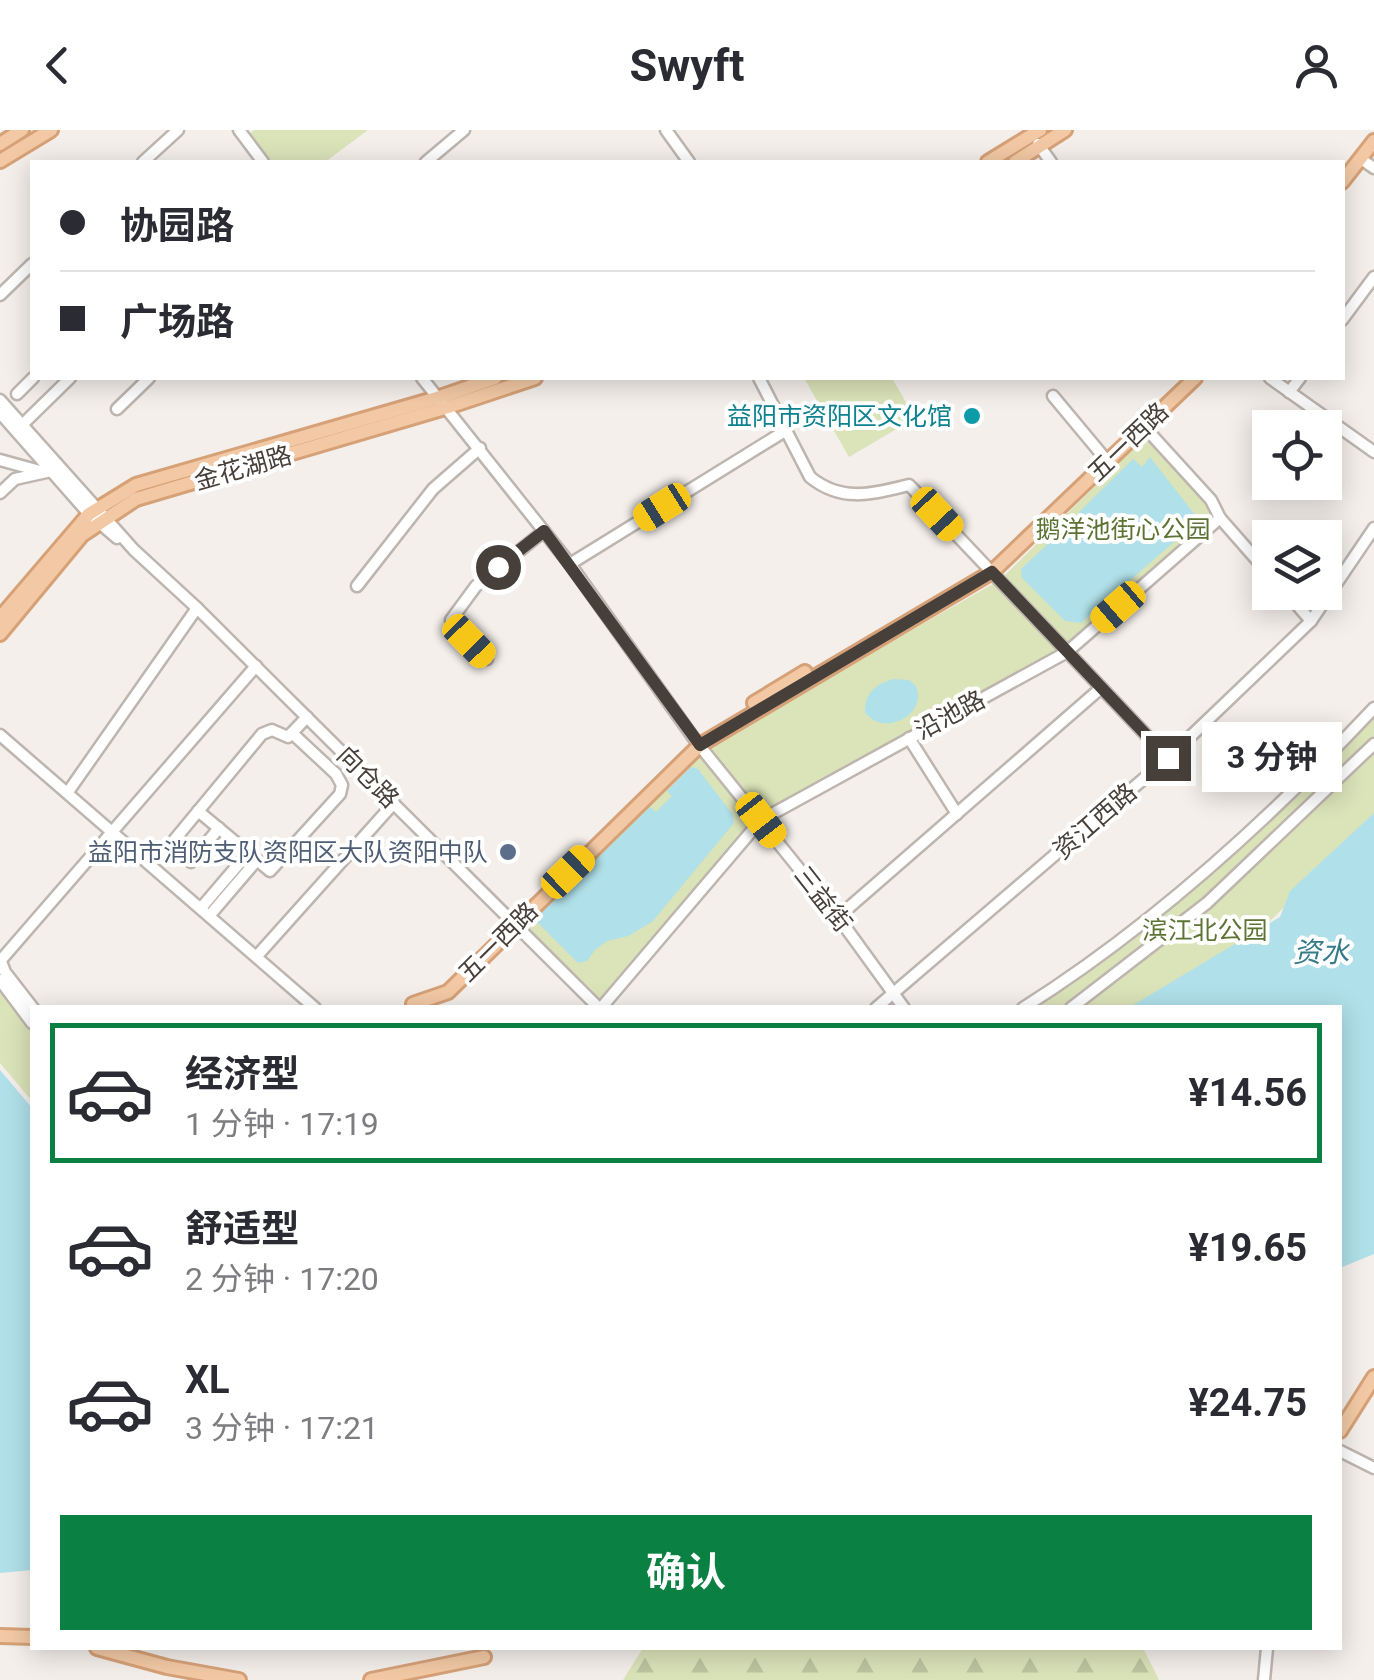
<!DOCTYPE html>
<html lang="zh">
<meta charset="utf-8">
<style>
:root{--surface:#fff;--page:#f2f2f3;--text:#2b2b33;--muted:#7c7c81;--line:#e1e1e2;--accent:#0b8043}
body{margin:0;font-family:Roboto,"Noto Sans SC",sans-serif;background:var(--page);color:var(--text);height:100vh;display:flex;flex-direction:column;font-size:38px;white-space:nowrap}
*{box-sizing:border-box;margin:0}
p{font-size:32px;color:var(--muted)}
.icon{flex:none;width:55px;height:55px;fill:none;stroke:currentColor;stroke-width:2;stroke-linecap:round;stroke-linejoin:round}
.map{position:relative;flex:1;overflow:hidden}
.sheet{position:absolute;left:30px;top:875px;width:1312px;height:645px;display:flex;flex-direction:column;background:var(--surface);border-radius:0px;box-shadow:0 5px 25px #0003}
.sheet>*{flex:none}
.guide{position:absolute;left:30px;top:30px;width:1315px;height:220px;border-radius:0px;box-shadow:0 5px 25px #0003;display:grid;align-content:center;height:220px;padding:0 30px;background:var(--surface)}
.buttons{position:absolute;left:1252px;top:280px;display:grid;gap:20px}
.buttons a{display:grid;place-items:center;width:90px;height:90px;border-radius:0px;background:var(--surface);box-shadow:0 5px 25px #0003;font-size:50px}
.end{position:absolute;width:45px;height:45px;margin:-22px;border:12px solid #473f3a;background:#fff;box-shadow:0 0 0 5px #fff}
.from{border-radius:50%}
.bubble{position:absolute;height:70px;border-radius:0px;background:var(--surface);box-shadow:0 5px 25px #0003;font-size:32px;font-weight:700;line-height:70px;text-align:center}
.car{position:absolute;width:30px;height:60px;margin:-30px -15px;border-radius:12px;box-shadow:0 0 8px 2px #0007;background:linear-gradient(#f5c518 24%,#345 0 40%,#f5c518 0 76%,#345 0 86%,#f5c518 0)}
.guide b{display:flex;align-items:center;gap:35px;height:95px;font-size:38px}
.guide b+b{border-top:2px solid var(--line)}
.guide i{width:25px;height:25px;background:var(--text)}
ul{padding:18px 0 0;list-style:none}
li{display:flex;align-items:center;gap:30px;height:140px;margin:0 20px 15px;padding:0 10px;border:5px solid transparent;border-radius:0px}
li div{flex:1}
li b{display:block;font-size:38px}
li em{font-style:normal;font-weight:700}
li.active{border-color:var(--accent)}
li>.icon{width:90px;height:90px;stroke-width:1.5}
.primary-button{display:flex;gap:20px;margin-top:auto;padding:20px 30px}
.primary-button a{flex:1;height:115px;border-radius:0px;background:var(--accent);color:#fff;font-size:40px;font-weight:700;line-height:115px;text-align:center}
header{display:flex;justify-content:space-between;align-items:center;height:130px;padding:0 30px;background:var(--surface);font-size:45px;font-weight:700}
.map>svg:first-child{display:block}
.green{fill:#dbe3b9}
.forest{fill:url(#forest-firs)}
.water{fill:#b0e0e9}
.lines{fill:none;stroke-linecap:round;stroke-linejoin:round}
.minor-casing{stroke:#beb5af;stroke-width:15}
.major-casing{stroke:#d6a177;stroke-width:18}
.minor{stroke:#fff;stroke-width:10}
.major{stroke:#f3c9a5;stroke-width:12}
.route{stroke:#473f3a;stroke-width:12}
.culture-dot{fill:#0f9aa8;stroke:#fff;stroke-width:4}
.service-dot{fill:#5c6f8a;stroke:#fff;stroke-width:4}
.labels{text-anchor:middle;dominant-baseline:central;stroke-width:8;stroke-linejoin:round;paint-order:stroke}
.culture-label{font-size:25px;fill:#0d838f;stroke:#fff;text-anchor:end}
.street-label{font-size:25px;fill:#473f3a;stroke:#fff}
.park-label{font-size:25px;fill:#5c7333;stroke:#fff}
.service-label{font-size:25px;fill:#4e5e75;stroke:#fff;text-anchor:end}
.water-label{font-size:28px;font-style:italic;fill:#367b89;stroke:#fff}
</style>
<header><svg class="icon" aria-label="back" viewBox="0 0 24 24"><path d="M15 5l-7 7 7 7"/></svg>Swyft<svg class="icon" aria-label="person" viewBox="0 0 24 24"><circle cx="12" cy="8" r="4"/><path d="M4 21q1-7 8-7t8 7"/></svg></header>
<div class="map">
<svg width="1374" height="1550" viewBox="0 0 1374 1550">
<defs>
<pattern id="forest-firs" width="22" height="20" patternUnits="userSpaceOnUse" patternTransform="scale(2.5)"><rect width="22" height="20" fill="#dbe3b9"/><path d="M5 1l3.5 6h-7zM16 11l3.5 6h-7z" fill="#bdc4a0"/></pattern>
</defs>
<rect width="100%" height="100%" fill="#f4efeb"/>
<g class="green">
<polygon points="254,0 368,0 325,32 268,32 248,5"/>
<polygon points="804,248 892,248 915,288 849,327"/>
<polygon points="1146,306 1216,384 1068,515 758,687 600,868 524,794 706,617 1000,450"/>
<polygon points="1374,586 1374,690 1230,830 1145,877 1033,878 1154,794 1313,653"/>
<polygon points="0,838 32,880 32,971 0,933"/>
</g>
<polygon class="forest" points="643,1518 1143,1518 1159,1550 623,1550"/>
<g class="water">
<polygon points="1150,327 1199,390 1081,493 1065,491 1022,448 1021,439 1052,410 1056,413 1072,398 1068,393 1133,329 1142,337"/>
<path d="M894 549 909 550 916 556C928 585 883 608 865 582 864 563 877 553 894 549Z"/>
<polygon points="691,637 698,639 733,685 734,693 652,792 628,806 607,811 595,820 587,831 578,833 538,793 537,787 650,677 656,682 672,666 667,661"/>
<polygon points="1374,683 1374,1124 1340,1138 1340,878 1130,877 1280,787 1290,761"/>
<polygon points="0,940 32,978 32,1440 0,1443"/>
</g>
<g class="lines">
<defs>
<g id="minor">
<polyline points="239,0 263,32"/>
<polyline points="666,0 689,32"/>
<polyline points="1038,14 1051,32"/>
<polyline points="1361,29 1374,38"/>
<polyline points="143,32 178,0"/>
<polyline points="426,32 464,0"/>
<polyline points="0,165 32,134"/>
<polyline points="1342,190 1374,147"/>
<polyline points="422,248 570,434 695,610 838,787 904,878"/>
<path d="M759 248 810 347C842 373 872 364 909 355L912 358 1168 628"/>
<polyline points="1270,248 1374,322"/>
<polyline points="1289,262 1300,248"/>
<polyline points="17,264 33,248"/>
<polyline points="1053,266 1103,326"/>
<polyline points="0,270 134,420 197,478 599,878"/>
<polyline points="117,279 149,248"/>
<polyline points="0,283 89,384 117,408"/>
<polyline points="22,295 70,248"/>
<polyline points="0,330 40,341"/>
<polyline points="0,363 15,349 51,341"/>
<polyline points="1220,388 1270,445"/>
<polyline points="570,434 785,301"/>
<polyline points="357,456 433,359 480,318"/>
<polyline points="1286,462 1311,491"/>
<polyline points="487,529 451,490 476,456 544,401"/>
<polyline points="0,605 315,878"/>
<polyline points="909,608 957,684"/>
<polyline points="68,662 197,478"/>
<polyline points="198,681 270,741 340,664 342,655 336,644 292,603"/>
<polyline points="219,698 191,732 171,714 262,604 272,600 288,607 307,587"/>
<polyline points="201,778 248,723"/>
<polyline points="210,785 257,730"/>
<polyline points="838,787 1101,558"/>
<polyline points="257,826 394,673"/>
<polyline points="0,829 5,842 33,878"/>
<polyline points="1,830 256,536"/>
<polyline points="0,850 32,893"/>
<polyline points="601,878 761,690 1067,522 1220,388 1211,370 1139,291"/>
<polyline points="876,878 1168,628 1311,491 1374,398"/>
<path d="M1023 878C1153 796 1269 690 1374 578"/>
<polyline points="1071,878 1207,773 1374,614"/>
<polyline points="1340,1321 1374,1338"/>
<polyline points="1264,1550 1267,1518"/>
</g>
<g id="major">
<polyline points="0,14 22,0"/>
<polyline points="0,31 51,0"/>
<polyline points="988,32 1040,0"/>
<polyline points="1015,32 1065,0"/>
<polyline points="1342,52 1374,11"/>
<polyline points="0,488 89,384 136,355 437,268 495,248"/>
<polyline points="0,504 82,405 136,369 448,277 535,248"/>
<polyline points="754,573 805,542"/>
<polyline points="413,874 448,862 700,615 992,442 1195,248"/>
<polyline points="1340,1301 1374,1247"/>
<polyline points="0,1506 32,1507"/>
<polyline points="97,1518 167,1537 239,1550"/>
<polyline points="371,1550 484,1527"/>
</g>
</defs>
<use href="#minor" class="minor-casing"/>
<use href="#major" class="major-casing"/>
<use href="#minor" class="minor"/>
<use href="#major" class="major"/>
</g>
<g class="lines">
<polyline class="route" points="498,437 544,401 700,615 992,442 1168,628"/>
</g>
<circle class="culture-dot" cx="972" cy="286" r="10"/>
<circle class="service-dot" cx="508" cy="722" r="10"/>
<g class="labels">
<g class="culture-label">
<text x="952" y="286">益阳市资阳区文化馆</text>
</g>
<g class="street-label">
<text transform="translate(1128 312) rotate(-44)">五一西路</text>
<text transform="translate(243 338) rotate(-16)">金花湖路</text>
<text transform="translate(950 585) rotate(-28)">沿池路</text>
<text transform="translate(368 647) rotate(45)">向仓路</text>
<text transform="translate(1095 691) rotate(-41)">资江西路</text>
<text transform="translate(823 769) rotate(52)">三益街</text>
<text transform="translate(498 812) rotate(-45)">五一西路</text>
</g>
<g class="park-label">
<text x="1123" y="399">鹅洋池街心公园</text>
<text x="1205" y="800">滨江北公园</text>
</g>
<g class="service-label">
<text x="488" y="722">益阳市消防支队资阳区大队资阳中队</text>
</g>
<g class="water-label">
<text x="1321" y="822">资水</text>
</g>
</g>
</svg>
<div class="buttons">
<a><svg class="icon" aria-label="locate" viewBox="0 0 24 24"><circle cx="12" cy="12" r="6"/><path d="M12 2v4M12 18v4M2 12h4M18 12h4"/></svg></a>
<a><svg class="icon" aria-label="layers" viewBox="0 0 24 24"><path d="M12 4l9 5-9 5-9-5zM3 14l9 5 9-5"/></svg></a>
</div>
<i class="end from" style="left:498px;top:437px"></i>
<i class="end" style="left:1168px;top:628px"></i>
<div class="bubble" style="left:1202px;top:592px;width:140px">3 分钟</div>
<i class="car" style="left:662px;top:377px;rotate:238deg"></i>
<i class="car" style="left:937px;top:384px;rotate:137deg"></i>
<i class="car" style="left:1118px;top:477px;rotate:229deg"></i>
<i class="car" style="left:469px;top:511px;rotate:136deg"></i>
<i class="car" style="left:761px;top:690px;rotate:142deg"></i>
<i class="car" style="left:568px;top:742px;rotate:46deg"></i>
<div class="guide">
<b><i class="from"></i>协园路</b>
<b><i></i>广场路</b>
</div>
<section class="sheet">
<ul>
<li class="active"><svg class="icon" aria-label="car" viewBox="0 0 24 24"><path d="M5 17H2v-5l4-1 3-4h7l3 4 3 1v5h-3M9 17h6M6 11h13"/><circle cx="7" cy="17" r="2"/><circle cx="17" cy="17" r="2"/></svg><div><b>经济型</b><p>1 分钟 · 17:19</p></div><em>¥14.56</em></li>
<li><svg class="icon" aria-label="car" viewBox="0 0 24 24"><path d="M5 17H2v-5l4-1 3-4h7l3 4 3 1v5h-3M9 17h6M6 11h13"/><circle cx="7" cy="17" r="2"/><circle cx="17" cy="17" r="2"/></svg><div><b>舒适型</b><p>2 分钟 · 17:20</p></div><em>¥19.65</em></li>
<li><svg class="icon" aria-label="car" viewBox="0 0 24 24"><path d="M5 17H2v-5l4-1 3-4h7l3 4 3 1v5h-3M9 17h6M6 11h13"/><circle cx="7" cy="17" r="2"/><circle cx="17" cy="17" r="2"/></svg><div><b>XL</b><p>3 分钟 · 17:21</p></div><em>¥24.75</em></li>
</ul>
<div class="primary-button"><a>确认</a></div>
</section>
</div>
